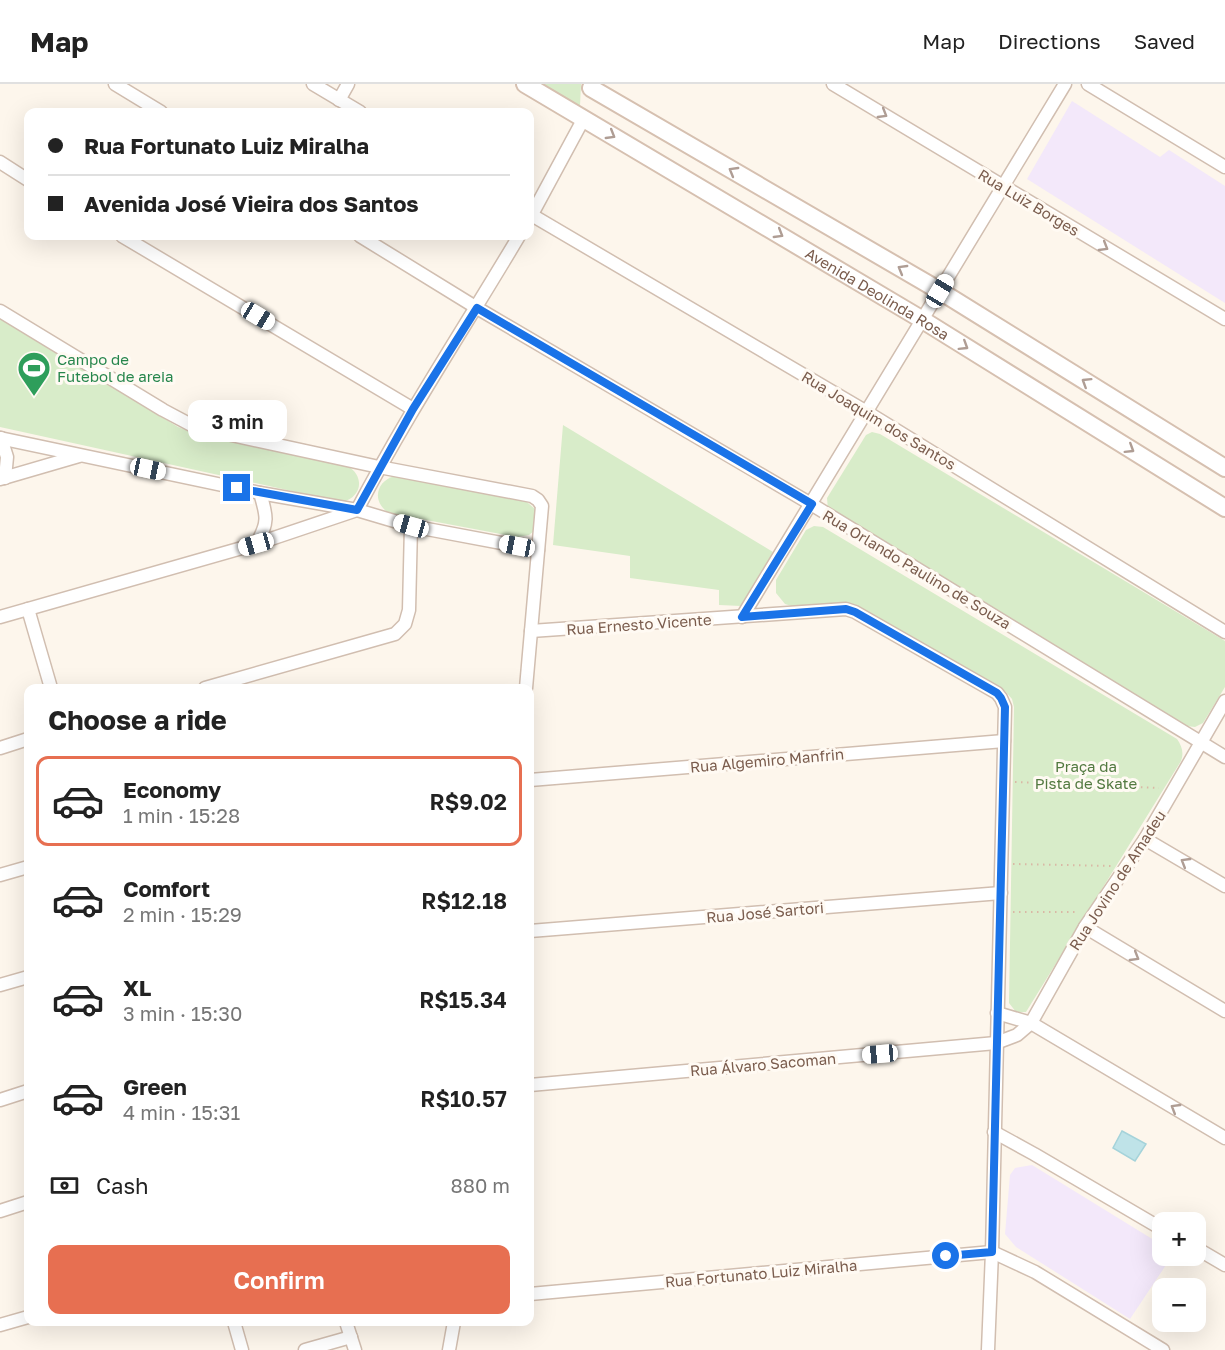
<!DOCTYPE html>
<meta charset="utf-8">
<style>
:root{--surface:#fff;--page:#f6f6f6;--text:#222;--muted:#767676;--line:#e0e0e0;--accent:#e76f51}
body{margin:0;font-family:"Golos Text",sans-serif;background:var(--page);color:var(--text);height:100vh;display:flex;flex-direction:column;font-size:22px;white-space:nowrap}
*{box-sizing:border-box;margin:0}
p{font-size:20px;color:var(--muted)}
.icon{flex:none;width:33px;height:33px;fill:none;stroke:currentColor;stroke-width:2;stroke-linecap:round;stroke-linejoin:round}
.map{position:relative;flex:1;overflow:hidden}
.panel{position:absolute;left:24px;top:600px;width:510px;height:642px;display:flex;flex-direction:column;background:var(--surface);border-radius:12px;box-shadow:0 6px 24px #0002}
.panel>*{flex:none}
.guide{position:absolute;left:24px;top:24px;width:510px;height:132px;border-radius:12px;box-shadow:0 6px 24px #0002;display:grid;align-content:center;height:132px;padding:0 24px;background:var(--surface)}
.buttons{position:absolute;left:1152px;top:1128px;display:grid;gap:12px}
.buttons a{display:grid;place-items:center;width:54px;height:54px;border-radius:12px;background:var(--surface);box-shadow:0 6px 24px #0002;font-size:30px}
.end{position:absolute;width:27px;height:27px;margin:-14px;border:8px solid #1a73e8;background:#fff;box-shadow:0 0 0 3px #fff}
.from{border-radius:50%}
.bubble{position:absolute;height:42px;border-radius:12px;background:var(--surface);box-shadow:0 6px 24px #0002;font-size:20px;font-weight:600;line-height:42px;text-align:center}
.car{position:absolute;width:18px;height:36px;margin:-18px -9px;border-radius:8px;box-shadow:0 0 4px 2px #0007;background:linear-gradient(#fff 24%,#345 0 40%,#fff 0 76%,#345 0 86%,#fff 0)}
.guide b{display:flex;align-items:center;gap:21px;height:57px;font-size:22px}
.guide b+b{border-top:2px solid var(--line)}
.guide i{width:15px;height:15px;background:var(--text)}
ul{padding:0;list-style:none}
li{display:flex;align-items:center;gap:18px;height:90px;margin:0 12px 9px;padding:0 12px;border:3px solid transparent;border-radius:12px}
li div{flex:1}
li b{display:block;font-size:22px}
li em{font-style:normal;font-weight:600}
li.selected{border-color:var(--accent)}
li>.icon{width:54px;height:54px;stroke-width:1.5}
h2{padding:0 24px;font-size:27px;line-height:72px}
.pay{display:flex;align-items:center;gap:15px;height:66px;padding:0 24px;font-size:22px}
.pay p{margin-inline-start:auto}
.cta{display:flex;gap:12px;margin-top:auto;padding:12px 24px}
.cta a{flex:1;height:69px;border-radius:12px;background:var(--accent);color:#fff;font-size:24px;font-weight:600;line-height:69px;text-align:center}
header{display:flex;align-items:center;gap:36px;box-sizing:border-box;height:84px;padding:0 30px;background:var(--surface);border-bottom:2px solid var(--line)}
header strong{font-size:28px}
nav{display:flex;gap:33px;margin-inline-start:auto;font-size:21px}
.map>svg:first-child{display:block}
.education{fill:#f3e8fa}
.green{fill:#d8ecc9}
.water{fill:#bfe3e8;stroke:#a5d3da;stroke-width:1.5}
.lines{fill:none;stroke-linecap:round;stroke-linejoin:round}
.street-casing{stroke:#d1beb0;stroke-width:15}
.secondary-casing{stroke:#d6c0b0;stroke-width:20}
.path{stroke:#d9b8a5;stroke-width:2;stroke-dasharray:1.5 4.5;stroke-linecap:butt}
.street{stroke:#fff;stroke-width:12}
.secondary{stroke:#fff;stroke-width:16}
.oneway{stroke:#af9d94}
.route{stroke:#1a73e8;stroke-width:8}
.labels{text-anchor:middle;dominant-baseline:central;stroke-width:6;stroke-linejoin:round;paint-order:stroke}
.street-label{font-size:15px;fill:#7a5c4d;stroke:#fffaf3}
.leisure-label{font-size:15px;fill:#27864d;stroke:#fffaf3;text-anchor:start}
.park-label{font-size:15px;fill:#537a41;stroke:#fffaf3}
</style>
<header>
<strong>Map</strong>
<nav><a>Map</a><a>Directions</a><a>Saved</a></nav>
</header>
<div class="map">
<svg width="1225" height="1266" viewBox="0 0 1225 1266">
<rect width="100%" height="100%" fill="#fdf6ec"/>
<g class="education">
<polygon points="1072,17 1160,73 1169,66 1225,102 1225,219 1027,95"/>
<polygon points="1032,1081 1162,1161 1162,1172 1172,1172 1130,1235 1016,1163 1005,1150 1010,1091 1015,1084"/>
</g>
<g class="green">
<polygon points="543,0 581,0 580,22"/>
<path d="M0 233 178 343 197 350 348 382C365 393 362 413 342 418L0 343Z"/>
<polygon points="563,341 773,468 741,522 719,521 719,506 630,494 630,472 553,461"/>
<polygon points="872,348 880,350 1225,557 1225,603 1203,639 1195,643 1186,642 828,426 827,414 866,351"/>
<path d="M395 392 527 418 536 426 534 447 529 451 517 453 389 429C372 419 375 397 395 392Z"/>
<path d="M814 442 823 443 1177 655C1182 662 1184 669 1181 677L1026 928H1016L1009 919 1014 623 1012 615 1005 607 847 519 795 523 785 520 776 509V496L806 446Z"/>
</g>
<polygon class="water" points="1122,1047 1146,1060 1135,1077 1113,1064"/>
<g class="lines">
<defs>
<g id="street">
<polyline points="115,0 161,28"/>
<polyline points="313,0 360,28"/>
<polyline points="833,0 1225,235"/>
<polyline points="1088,0 1225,83"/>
<polyline points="339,16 348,0"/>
<polyline points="0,78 28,96"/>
<polyline points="530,130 865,327 1225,548"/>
<polyline points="530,134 584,34"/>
<polyline points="122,152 413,325"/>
<polyline points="360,152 477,224 811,420 1225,673"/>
<polyline points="0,227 163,326 195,343 379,383 532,412 538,416 542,422 526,604"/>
<polyline points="0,354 260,409 357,426 411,442 538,466"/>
<polyline points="1,354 7,373 5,394"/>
<polyline points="0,395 79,372"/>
<path d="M256 460C269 439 267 432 260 409"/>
<polyline points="28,525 51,604"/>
<path d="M0 533 256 460 357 426C406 332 465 243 519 152"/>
<polyline points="742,533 1065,0"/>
<polyline points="531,547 846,525 855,528 997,609 1001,614 1005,623 992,1168 988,1266"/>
<polyline points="205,604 395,550 405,540 409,526 411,442"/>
<polyline points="0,664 28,655"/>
<polyline points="530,696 1004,657"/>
<polyline points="1145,755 1225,802"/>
<polyline points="0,791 28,783"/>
<polyline points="1085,843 1225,927"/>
<polyline points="530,847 1001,809"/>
<polyline points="0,901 28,893"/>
<polyline points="997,929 1031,939 1225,1054"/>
<polyline points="530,1001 996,959 1017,951 1031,939 1085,843 1145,755 1225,617"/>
<polyline points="0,1016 28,1007"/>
<polyline points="994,1048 1034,1070 1162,1145"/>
<polyline points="0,1127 28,1118"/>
<polyline points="1196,1164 1225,1181"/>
<polyline points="530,1210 992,1168 1035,1188 1163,1266"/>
<polyline points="234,1238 242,1266"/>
<polyline points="346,1238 355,1266"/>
<polyline points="0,1241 28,1233"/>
<polyline points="305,1266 351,1253"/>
<polyline points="449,1266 454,1238"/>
</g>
<g id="secondary">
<path id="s1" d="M525 0 921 235 1225 424"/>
<polyline points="591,4 940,207 1225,384"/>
</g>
</defs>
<use href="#street" class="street-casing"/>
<use href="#secondary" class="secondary-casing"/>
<g class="path">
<polyline points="1015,698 1159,704"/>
<polyline points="1013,780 1113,782"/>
<polyline points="1013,828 1079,828"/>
</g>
<use href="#street" class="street"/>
<use href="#secondary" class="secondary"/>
</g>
<defs><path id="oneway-chevron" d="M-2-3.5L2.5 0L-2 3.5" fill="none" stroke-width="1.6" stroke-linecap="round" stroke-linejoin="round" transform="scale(1.5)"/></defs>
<g class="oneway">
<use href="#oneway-chevron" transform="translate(883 30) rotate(31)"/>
<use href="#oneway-chevron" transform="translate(611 51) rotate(31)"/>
<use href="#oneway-chevron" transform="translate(733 87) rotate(-150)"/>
<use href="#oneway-chevron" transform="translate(779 150) rotate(31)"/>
<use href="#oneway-chevron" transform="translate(1104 163) rotate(31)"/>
<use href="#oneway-chevron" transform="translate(902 185) rotate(-150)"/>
<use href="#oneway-chevron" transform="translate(964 262) rotate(32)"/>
<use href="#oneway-chevron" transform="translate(1086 298) rotate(-148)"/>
<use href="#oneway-chevron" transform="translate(1130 365) rotate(32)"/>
<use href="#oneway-chevron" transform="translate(1185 778) rotate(-149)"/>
<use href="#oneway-chevron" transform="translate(1135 873) rotate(31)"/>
<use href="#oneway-chevron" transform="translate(1175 1024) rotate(-149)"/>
</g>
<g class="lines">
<polyline class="route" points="237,404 357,426 413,325 477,224 812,420 742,533 846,525 855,528 997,609 1001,614 1005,623 992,1168 946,1172"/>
</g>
<defs>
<symbol id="stadium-pin" viewBox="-11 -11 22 30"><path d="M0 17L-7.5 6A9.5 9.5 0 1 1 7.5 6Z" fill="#2e9e5b" stroke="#fffaf3"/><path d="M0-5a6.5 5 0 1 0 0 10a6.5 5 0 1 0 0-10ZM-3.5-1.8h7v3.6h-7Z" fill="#fff"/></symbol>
</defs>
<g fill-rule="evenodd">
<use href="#stadium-pin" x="15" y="265" width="38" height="52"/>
</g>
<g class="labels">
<g class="street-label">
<text transform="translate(1029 118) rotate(31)">Rua Luiz Borges</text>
<text stroke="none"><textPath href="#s1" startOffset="410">Avenida Deolinda Rosa</textPath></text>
<text transform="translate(879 336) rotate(31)">Rua Joaquim dos Santos</text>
<text transform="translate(917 485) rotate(31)">Rua Orlando Paulino de Souza</text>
<text transform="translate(639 540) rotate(-4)">Rua Ernesto Vicente</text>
<text transform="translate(767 676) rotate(-5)">Rua Algemiro Manfrin</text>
<text transform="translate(1117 796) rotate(-57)">Rua Jovino de Amadeu</text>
<text transform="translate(765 828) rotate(-5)">Rua José Sartori</text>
<text transform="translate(763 980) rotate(-5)">Rua Álvaro Sacoman</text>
<text transform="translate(761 1189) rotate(-5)">Rua Fortunato Luiz Miralha</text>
</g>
<g class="leisure-label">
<text x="57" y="275">Campo de<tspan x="57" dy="17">Futebol de areia</tspan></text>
</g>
<g class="park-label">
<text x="1086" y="682">Praça da<tspan x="1086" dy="17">Pista de Skate</tspan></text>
</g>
</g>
</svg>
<div class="buttons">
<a>+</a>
<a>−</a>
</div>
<i class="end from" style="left:946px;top:1172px"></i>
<i class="end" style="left:237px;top:404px"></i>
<div class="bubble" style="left:188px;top:316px;width:99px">3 min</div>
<i class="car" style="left:940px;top:207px;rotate:31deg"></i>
<i class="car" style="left:258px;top:232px;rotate:121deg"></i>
<i class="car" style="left:148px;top:385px;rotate:102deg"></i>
<i class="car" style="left:411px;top:442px;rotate:286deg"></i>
<i class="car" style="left:256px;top:460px;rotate:254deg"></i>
<i class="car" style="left:517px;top:462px;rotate:281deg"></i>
<i class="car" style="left:880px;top:970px;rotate:265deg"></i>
<div class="guide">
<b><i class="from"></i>Rua Fortunato Luiz Miralha</b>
<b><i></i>Avenida José Vieira dos Santos</b>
</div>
<section class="panel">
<h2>Choose a ride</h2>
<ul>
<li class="selected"><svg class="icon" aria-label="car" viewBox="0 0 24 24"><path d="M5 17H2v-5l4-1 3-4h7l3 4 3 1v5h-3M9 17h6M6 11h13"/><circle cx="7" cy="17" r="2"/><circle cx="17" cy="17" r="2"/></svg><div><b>Economy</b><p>1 min · 15:28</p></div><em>R$9.02</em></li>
<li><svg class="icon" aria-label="car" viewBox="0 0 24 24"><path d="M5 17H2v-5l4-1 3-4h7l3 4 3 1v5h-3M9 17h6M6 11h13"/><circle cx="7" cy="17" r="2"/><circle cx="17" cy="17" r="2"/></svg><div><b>Comfort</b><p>2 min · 15:29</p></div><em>R$12.18</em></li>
<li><svg class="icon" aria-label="car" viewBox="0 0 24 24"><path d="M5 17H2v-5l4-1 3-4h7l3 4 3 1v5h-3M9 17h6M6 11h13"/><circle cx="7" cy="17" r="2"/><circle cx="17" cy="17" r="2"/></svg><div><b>XL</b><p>3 min · 15:30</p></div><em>R$15.34</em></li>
<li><svg class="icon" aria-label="car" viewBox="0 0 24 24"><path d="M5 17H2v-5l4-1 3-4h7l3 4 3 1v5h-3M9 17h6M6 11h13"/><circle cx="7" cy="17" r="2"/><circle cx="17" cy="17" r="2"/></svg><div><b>Green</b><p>4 min · 15:31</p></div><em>R$10.57</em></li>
</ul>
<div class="pay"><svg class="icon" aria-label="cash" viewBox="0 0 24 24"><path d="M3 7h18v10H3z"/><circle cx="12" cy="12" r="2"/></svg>Cash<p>880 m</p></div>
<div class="cta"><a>Confirm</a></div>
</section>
</div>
